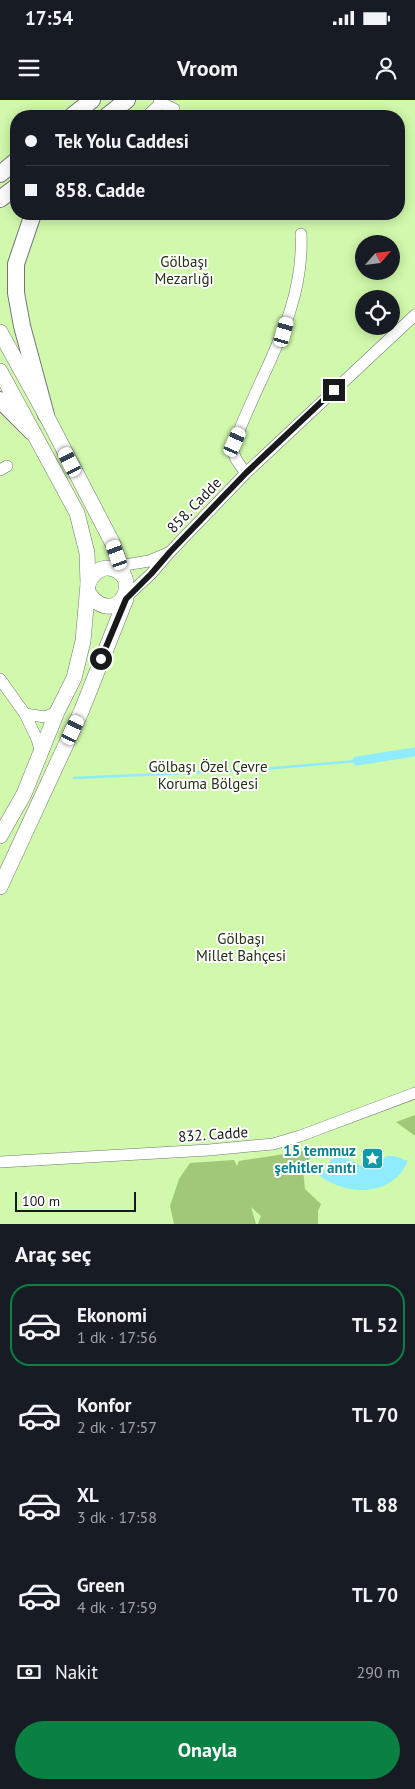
<!DOCTYPE html>
<html lang="tr">
<meta charset="utf-8">
<style>
:root{--surface:#171b24;--page:#242831;--text:#f1f3f6;--muted:#9ea1a6;--line:#363941;--accent:#0b8043}
body{margin:0;font-family:"PT Sans",sans-serif;background:var(--page);color:var(--text);height:100vh;display:flex;flex-direction:column;font-size:19px;white-space:nowrap}
*{box-sizing:border-box;margin:0}
p{font-size:16px;color:var(--muted)}
.icon{flex:none;width:28px;height:28px;fill:none;stroke:currentColor;stroke-width:2;stroke-linecap:round;stroke-linejoin:round}
.map{position:relative;height:1124px;overflow:hidden}
.panel{display:flex;flex-direction:column;background:var(--surface);flex:1}
.panel>*{flex:none}
.banner{position:absolute;left:10px;top:10px;width:395px;height:110px;border-radius:20px;box-shadow:0 2px 12px #0003;display:grid;align-content:center;height:110px;padding:0 15px;background:var(--surface)}
.needle{width:32px;rotate:62deg}
.buttons{position:absolute;left:355px;top:135px;display:grid;gap:10px}
.buttons a{display:grid;place-items:center;width:45px;height:45px;border-radius:50%;background:var(--surface);box-shadow:0 2px 12px #0003;font-size:25px}
.scale{position:absolute;left:15px;bottom:12px;width:121px;box-sizing:border-box;padding-left:5px;border:2px solid #18191b;border-top:0;font-size:14px;line-height:18px;white-space:nowrap;color:#18191b;-webkit-text-stroke:4px #fff;paint-order:stroke}
.end{position:absolute;width:22px;height:22px;margin:-11px;border:6px solid #18191b;background:#fff;box-shadow:0 0 0 2px #fff}
.from{border-radius:50%}
.car{position:absolute;width:15px;height:30px;margin:-15px -8px;border-radius:6px;box-shadow:0 0 4px 1px #0007;background:linear-gradient(#fff 24%,#345 0 40%,#fff 0 76%,#345 0 86%,#fff 0)}
.banner b{display:flex;align-items:center;gap:18px;height:48px;font-size:19px}
.banner b+b{border-top:1px solid var(--line)}
.banner i{width:12px;height:12px;background:var(--text)}
ul{padding:0;list-style:none}
li{display:flex;align-items:center;gap:15px;height:82px;margin:0 10px 8px;padding:0 5px;border:2px solid transparent;border-radius:20px}
li div{flex:1}
li b{display:block;font-size:19px}
li em{font-style:normal;font-weight:800}
li.selected{border-color:var(--accent)}
li>.icon{width:45px;height:45px;stroke-width:1.5}
h2{padding:0 15px;font-size:22px;line-height:60px}
.pay{display:flex;align-items:center;gap:12px;height:55px;padding:0 15px;font-size:19px}
.pay p{margin-inline-start:auto}
.cta{display:flex;gap:10px;margin-top:auto;padding:10px 15px}
.cta a{flex:1;height:58px;border-radius:30px;background:var(--accent);color:#fff;font-size:20px;font-weight:800;line-height:58px;text-align:center}
.status{display:flex;justify-content:space-between;align-items:center;height:35px;padding:0 25px;background:var(--surface);direction:ltr}
.status svg{height:14px;fill:currentColor}
header{display:flex;justify-content:space-between;align-items:center;height:65px;padding:0 15px;background:var(--surface);font-size:22px;font-weight:800}
.map>svg:first-child{display:block}
.green{fill:#d0f9ab;fill-rule:evenodd}
.forest{fill:#9fc879}
.water{fill:#8febfe}
.lines{fill:none;stroke-linecap:round;stroke-linejoin:round}
.stream{stroke:#8febfe;stroke-width:2.5}
.canal{stroke:#8febfe;stroke-width:9}
.minor-casing{stroke:#73757b;stroke-width:12}
.major-casing{stroke:#73757b;stroke-width:16}
.highway-casing{stroke:#73757b;stroke-width:18}
.minor{stroke:#fff;stroke-width:11}
.major{stroke:#fff;stroke-width:15}
.highway{stroke:#fff;stroke-width:16}
.route{stroke:#18191b;stroke-width:6}
.labels{text-anchor:middle;dominant-baseline:central;stroke-width:4;stroke-linejoin:round;paint-order:stroke}
.park-label{font-size:15px;fill:#223212;stroke:#fff}
.street-label{font-size:15px;fill:#18191b;stroke:#fff}
.culture-label{font-size:15px;font-weight:bold;fill:#0d838f;stroke:#fff;text-anchor:end}
</style>
<div class="status"><b>17:54</b><svg viewBox="0 0 49 12"><path d="M0 12V9h3v3zM5 12V6h3v6zM10 12V3h3v9zM15 12V0h3v12zM26 1h20v11H26zM47 4h2v5h-2z"/></svg></div>
<header><svg class="icon" aria-label="menu" viewBox="0 0 24 24"><path d="M4 6h16M4 12h16M4 18h16"/></svg>Vroom<svg class="icon" aria-label="person" viewBox="0 0 24 24"><circle cx="12" cy="8" r="4"/><path d="M4 21q1-7 8-7t8 7"/></svg></header>
<div class="map">
<svg width="415" height="1124" viewBox="0 0 415 1124">
<rect width="100%" height="100%" fill="#f7f9fe"/>
<path class="green" d="M0 0H415V1124H0ZM16 16H399V114H16ZM364 144H391V171H364ZM364 199H391V226H364Z"/>
<g class="forest">
<polygon points="415,1015 415,1036 396,1022"/>
<polygon points="316,1049 303,1069 305,1089 321,1104 318,1111 318,1124 258,1124 261,1116 251,1107 256,1124 174,1124 170,1106 179,1079 190,1063 234,1060 237,1066 239,1061"/>
</g>
<path class="water" d="M386 1056H394L408 1061C405 1066 402 1073 397 1077 375 1097 342 1092 320 1076L332 1059C361 1052 359 1083 386 1056Z"/>
<g class="lines">
<polyline class="stream" points="74,678 251,670 357,661"/>
<polyline class="canal" points="357,661 415,652"/>
<defs>
<g id="minor">
<polyline points="161,3 174,9"/>
<polyline points="147,16 161,3 159,0"/>
<polyline points="0,370 7,366"/>
<path d="M246 373C240 365 233 358 233 347 258 275 305 214 301 134"/>
<polyline points="170,452 246,373 415,215"/>
<polyline points="113,467 149,461 170,452 151,474 123,500"/>
<polyline points="0,579 25,614"/>
<polyline points="41,653 37,639 25,614 45,617 57,612"/>
<polyline points="0,1062 209,1050 273,1044 300,1036 415,993"/>
</g>
<g id="major">
<polyline points="0,232 46,315 113,444 126,482 126,499 81,612 0,787"/>
<polyline points="0,271 77,413 87,453 88,484 83,541 74,578 57,612 24,694 0,736"/>
<path d="M88 484C95 466 113 462 125 478"/>
<path d="M88 492C98 509 118 513 126 492"/>
</g>
<g id="highway">
<polyline points="72,16 92,0"/>
<polyline points="107,16 127,0"/>
<polyline points="0,74 16,61"/>
<polyline points="0,99 16,87"/>
<polyline points="33,114 16,164 16,193 22,226 46,315"/>
<polyline points="0,300 32,332"/>
</g>
</defs>
<use href="#minor" class="minor-casing"/>
<use href="#major" class="major-casing"/>
<use href="#highway" class="highway-casing"/>
<use href="#minor" class="minor"/>
<use href="#major" class="major"/>
<use href="#highway" class="highway"/>
</g>
<g class="lines">
<polyline class="route" points="101,559 126,499 151,474 170,452 246,373 334,290"/>
</g>
<defs>
<symbol id="sight-square" viewBox="-11 -11 22 22"><rect x="-9" y="-9" width="18" height="18" rx="4" fill="#0f9aa8" stroke="#fff"/><path d="M0-6L1.8-2.2L6-1.7L2.9 1.2L3.7 5.4L0 3.3L-3.7 5.4L-2.9 1.2L-6-1.7L-1.8-2.2Z" fill="#fff"/></symbol>
</defs>
<g fill-rule="evenodd">
<use href="#sight-square" x="360" y="1046" width="25" height="25"/>
</g>
<g class="labels">
<g class="park-label">
<text x="184" y="161">Gölbaşı<tspan x="184" dy="17">Mezarlığı</tspan></text>
<text x="208" y="666">Gölbaşı Özel Çevre<tspan x="208" dy="17">Koruma Bölgesi</tspan></text>
<text x="241" y="838">Gölbaşı<tspan x="241" dy="17">Millet Bahçesi</tspan></text>
</g>
<g class="street-label">
<text transform="translate(194 405) rotate(-46)">858. Cadde</text>
<text transform="translate(213 1034) rotate(-4)">832. Cadde</text>
</g>
<g class="culture-label">
<text x="356" y="1050">15 temmuz<tspan x="356" dy="17">şehitler anıtı</tspan></text>
</g>
</g>
</svg>
<div class="buttons">
<a><svg class="needle" viewBox="-14 -14 28 28"><path d="M0-13l5 13h-10z" fill="#e53935"/><path d="M0 13l5-13h-10z" fill="#9ea1a6"/></svg></a>
<a><svg class="icon" aria-label="locate" viewBox="0 0 24 24"><circle cx="12" cy="12" r="6"/><path d="M12 2v4M12 18v4M2 12h4M18 12h4"/></svg></a>
</div>
<div class="scale">100 m</div>
<i class="end from" style="left:101px;top:559px"></i>
<i class="end" style="left:334px;top:290px"></i>
<i class="car" style="left:284px;top:232px;rotate:16deg"></i>
<i class="car" style="left:235px;top:342px;rotate:24deg"></i>
<i class="car" style="left:70px;top:362px;rotate:333deg"></i>
<i class="car" style="left:117px;top:455px;rotate:340deg"></i>
<i class="car" style="left:73px;top:630px;rotate:25deg"></i>
<div class="banner">
<b><i class="from"></i>Tek Yolu Caddesi</b>
<b><i></i>858. Cadde</b>
</div>
</div>
<section class="panel">
<h2>Araç seç</h2>
<ul>
<li class="selected"><svg class="icon" aria-label="car" viewBox="0 0 24 24"><path d="M5 17H2v-5l4-1 3-4h7l3 4 3 1v5h-3M9 17h6M6 11h13"/><circle cx="7" cy="17" r="2"/><circle cx="17" cy="17" r="2"/></svg><div><b>Ekonomi</b><p>1 dk · 17:56</p></div><em>TL 52</em></li>
<li><svg class="icon" aria-label="car" viewBox="0 0 24 24"><path d="M5 17H2v-5l4-1 3-4h7l3 4 3 1v5h-3M9 17h6M6 11h13"/><circle cx="7" cy="17" r="2"/><circle cx="17" cy="17" r="2"/></svg><div><b>Konfor</b><p>2 dk · 17:57</p></div><em>TL 70</em></li>
<li><svg class="icon" aria-label="car" viewBox="0 0 24 24"><path d="M5 17H2v-5l4-1 3-4h7l3 4 3 1v5h-3M9 17h6M6 11h13"/><circle cx="7" cy="17" r="2"/><circle cx="17" cy="17" r="2"/></svg><div><b>XL</b><p>3 dk · 17:58</p></div><em>TL 88</em></li>
<li><svg class="icon" aria-label="car" viewBox="0 0 24 24"><path d="M5 17H2v-5l4-1 3-4h7l3 4 3 1v5h-3M9 17h6M6 11h13"/><circle cx="7" cy="17" r="2"/><circle cx="17" cy="17" r="2"/></svg><div><b>Green</b><p>4 dk · 17:59</p></div><em>TL 70</em></li>
</ul>
<div class="pay"><svg class="icon" aria-label="cash" viewBox="0 0 24 24"><path d="M3 7h18v10H3z"/><circle cx="12" cy="12" r="2"/></svg>Nakit<p>290 m</p></div>
<div class="cta"><a>Onayla</a></div>
</section>
